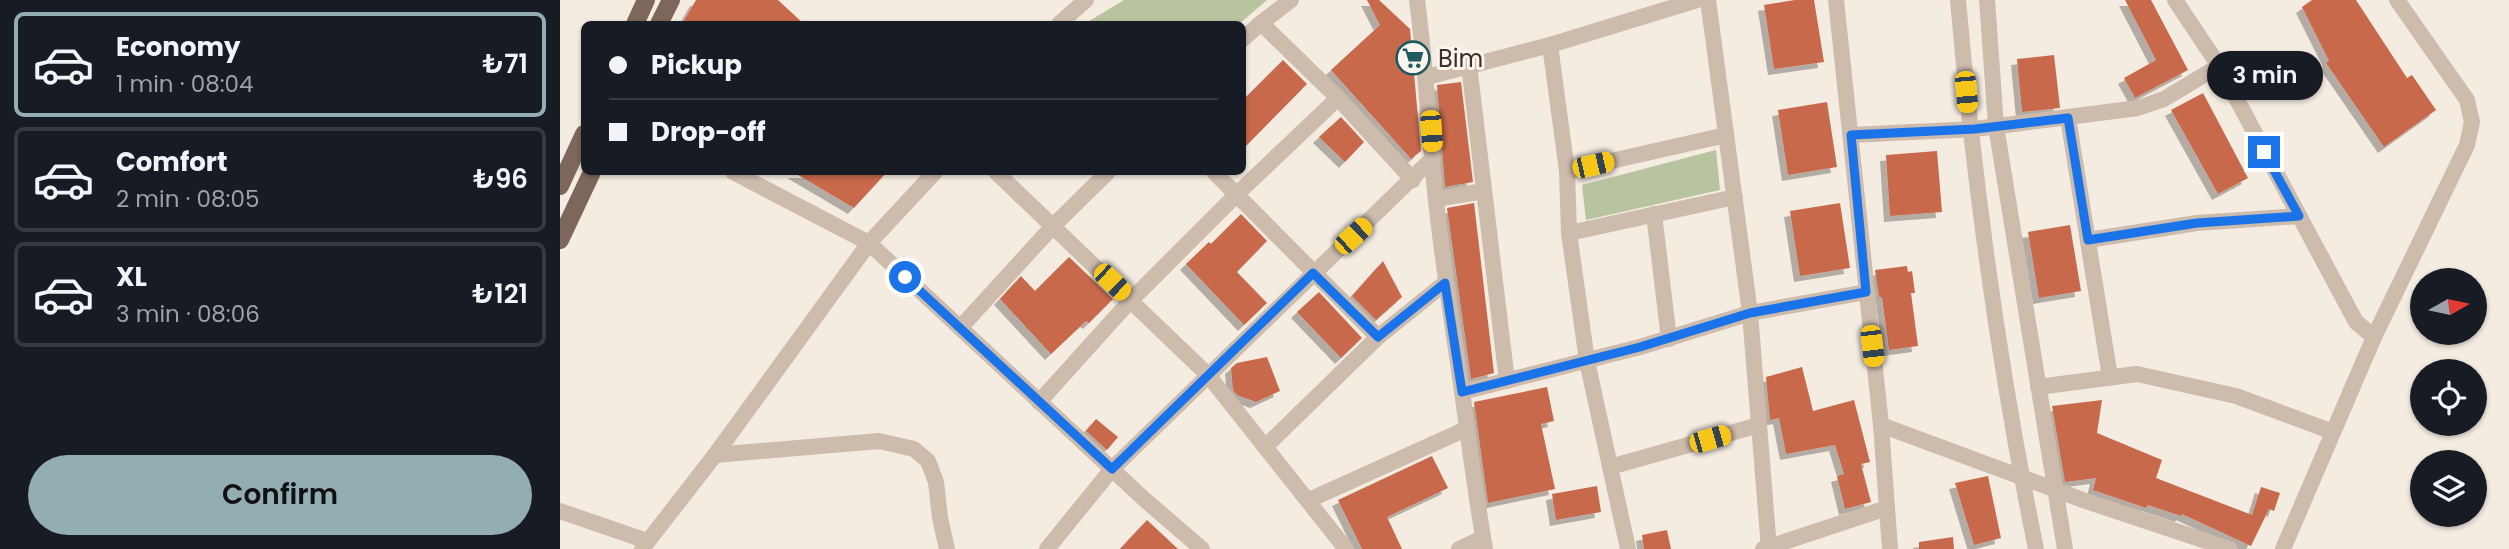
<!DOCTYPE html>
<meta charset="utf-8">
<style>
:root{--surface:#171b24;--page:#20242c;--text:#f1f3f6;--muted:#9ea1a6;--line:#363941;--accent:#92aeb2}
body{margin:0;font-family:Poppins,sans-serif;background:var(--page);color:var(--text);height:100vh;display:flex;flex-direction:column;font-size:26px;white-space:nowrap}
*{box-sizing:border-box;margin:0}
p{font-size:23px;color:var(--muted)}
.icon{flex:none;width:38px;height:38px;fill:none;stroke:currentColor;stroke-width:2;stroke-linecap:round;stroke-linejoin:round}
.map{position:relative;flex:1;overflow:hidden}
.drawer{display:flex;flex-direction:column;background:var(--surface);width:560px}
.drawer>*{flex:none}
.banner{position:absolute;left:21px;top:21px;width:665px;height:154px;border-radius:10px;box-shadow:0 2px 5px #0004;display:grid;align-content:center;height:154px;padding:0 28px;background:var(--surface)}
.needle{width:46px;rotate:81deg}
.controls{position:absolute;left:1850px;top:268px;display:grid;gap:14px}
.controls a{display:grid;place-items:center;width:77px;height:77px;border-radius:50%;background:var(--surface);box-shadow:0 2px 5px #0004;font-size:35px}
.end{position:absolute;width:32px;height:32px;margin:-16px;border:9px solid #1a73e8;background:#fff;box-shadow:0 0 0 4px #fff}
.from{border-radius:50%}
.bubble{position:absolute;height:49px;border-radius:24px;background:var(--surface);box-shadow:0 2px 5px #0004;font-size:23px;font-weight:600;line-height:49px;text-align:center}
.car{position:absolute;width:21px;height:42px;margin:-21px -10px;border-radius:9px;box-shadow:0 0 5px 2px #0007;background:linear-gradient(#f5c518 24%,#345 0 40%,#f5c518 0 76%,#345 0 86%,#f5c518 0)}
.banner b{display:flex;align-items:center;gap:24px;height:66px;font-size:26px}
.banner b+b{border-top:2px solid var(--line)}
.banner i{width:18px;height:18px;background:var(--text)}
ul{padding:12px 0 0;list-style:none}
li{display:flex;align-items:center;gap:21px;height:105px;margin:0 14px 10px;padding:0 14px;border:4px solid var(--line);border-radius:10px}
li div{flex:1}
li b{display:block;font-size:26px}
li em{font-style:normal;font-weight:600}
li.active{border-color:var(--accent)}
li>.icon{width:63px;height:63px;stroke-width:1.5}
.primary-button{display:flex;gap:14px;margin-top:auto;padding:14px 28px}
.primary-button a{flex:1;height:80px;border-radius:42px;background:var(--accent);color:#111;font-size:28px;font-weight:600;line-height:80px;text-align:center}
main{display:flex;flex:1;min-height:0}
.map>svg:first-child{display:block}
.green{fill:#b8c4a0}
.building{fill:#c8694b;filter:url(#shadow)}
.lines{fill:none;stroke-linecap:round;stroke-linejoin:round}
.minor{stroke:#cdbbac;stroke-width:16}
.major{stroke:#7d675c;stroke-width:18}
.route{stroke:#1a73e8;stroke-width:9}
.labels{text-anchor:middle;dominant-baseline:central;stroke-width:6;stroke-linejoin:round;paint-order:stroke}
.poi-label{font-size:24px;fill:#3b302b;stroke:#fbf5ee;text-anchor:start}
</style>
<main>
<section class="drawer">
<ul>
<li class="active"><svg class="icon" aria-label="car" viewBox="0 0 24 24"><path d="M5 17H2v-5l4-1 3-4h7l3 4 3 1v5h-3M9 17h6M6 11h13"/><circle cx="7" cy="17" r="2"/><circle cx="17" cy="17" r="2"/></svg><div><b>Economy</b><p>1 min · 08:04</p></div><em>₺71</em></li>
<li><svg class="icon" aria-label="car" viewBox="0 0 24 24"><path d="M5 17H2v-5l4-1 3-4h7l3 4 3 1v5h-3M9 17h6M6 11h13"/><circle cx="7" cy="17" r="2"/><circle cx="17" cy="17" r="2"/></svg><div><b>Comfort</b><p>2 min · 08:05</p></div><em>₺96</em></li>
<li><svg class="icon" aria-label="car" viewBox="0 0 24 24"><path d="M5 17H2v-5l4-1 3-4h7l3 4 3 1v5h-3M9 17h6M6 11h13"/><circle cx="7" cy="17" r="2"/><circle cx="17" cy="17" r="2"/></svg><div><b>XL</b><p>3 min · 08:06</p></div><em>₺121</em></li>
</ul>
<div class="primary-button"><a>Confirm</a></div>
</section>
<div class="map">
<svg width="1949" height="549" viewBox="0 0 1949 549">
<defs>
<filter id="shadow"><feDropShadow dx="-6" dy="6" stdDeviation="0" flood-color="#0004"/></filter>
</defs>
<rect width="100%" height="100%" fill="#f4ebe1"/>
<g class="green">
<polygon points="564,0 707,0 679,24 527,24 526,23"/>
<polygon points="1156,150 1160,190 1026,220 1022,185"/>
</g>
<g class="building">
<polygon points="136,0 218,0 244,24 122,24"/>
<polygon points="807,0 819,0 850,29 861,151 851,159 771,70 820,25"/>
<polygon points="1235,0 1254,0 1264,62 1214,69 1204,5"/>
<polygon points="1565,0 1591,0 1628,70 1575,98 1564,78 1596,60"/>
<polygon points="1752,0 1796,0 1847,78 1852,75 1876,110 1824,147 1766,63 1769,61 1742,7"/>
<polygon points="1494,55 1500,108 1462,112 1457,59"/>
<polygon points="723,60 747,84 682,150 682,101"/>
<polygon points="901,82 913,182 885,187 877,85"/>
<polygon points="1643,93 1688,178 1658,194 1611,110"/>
<polygon points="1267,102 1277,167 1228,175 1218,110"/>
<polygon points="781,117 804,142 785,162 759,137"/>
<polygon points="1377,151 1382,212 1330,216 1326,155"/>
<polygon points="233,172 327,172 294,208"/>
<polygon points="914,203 934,373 911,379 887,208"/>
<polygon points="1280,203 1290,268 1240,276 1230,211"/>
<polygon points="681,214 707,241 677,272 707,303 684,325 626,264 649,242 651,244"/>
<polygon points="1510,225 1521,291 1479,298 1468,232"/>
<polygon points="509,257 553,299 529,323 526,321 491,354 440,299 461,276 475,291"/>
<polygon points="823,261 842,297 816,320 792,296"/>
<polygon points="1347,266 1348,272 1352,271 1355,293 1351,293 1358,346 1329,350 1322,297 1319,297 1315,270"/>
<polygon points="759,292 802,338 781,358 737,312"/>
<polygon points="707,357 720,391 696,402 677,395 673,390 671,368 677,363"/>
<polygon points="1242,367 1253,411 1294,400 1310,462 1301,464 1311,502 1285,509 1277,476 1284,474 1275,445 1226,454 1219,418 1210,420 1206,377"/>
<polygon points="987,387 994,421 981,424 995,489 928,503 914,402"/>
<polygon points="1542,400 1537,433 1602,460 1596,478 1692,515 1701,487 1720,493 1714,511 1709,509 1691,546 1622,514 1621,516 1588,505 1586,508 1533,490 1536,478 1505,482 1492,406"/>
<polygon points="536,419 558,437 547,450 526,431"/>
<polygon points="872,456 888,488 827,517 842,549 802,549 778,500"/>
<polygon points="1428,476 1441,538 1414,545 1395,483"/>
<polygon points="1037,486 1041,512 996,520 992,494"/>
<polygon points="587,520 618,549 560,549"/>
<polygon points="1107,530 1111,549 1084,549 1082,535"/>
<polygon points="1393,537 1394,549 1359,549 1359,542"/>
</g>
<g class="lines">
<g class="minor">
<path d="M857 0C866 67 869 134 876 201 883 265 893 328 902 391 909 444 916 496 925 549"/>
<polyline points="1148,0 1190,313 1209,549"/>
<polyline points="1276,0 1321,425 1330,549"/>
<path d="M1398 0C1414 184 1439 368 1476 549"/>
<polyline points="1427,0 1436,126 1505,549"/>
<polyline points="1615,0 1659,66 1796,322 1814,337"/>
<polyline points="701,23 778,98 853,180"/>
<polyline points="499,24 526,0"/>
<polyline points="682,40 701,23 731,0"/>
<polyline points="990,45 1007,171 1009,233 1027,361 1068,549"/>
<polyline points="909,65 947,381"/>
<polyline points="867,77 990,45 1137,0"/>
<polyline points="1508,118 1550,377"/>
<polyline points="1291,135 1415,129 1578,108 1604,99 1659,66"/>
<polyline points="1007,171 1166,135"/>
<polyline points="173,172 309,243 584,499 642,549"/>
<polyline points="436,172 648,375 786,549"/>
<polyline points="654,172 818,337"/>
<polyline points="876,199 924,191"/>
<polyline points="1094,214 1109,339"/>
<polyline points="1009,233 1175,197"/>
<polyline points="1528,240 1637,223 1739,216"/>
<polyline points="400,328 494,225 548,172"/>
<polyline points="1478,387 1577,374 1676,396 1773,432"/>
<polyline points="902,392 1080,347 1190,313 1306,292"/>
<polyline points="479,402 571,300 678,193 778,98"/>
<polyline points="1321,425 1523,500 1670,549"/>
<polyline points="705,447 818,337 885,283"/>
<polyline points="155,455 319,441 354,449 368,461 376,482 380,518 387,549"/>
<polyline points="1050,467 1199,425"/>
<polyline points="749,500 906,429"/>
<polyline points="0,511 87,541"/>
<polyline points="82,549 155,455 309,243 375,172"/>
<polyline points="487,549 552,469 873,158"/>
<polyline points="899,549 923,538"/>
<polyline points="1203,549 1327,508"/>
<polyline points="1723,549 1814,337 1907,145 1912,122 1907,100 1837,0"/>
</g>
<g class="major">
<polyline points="75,24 86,0"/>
<polyline points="99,24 111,0"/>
<polyline points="0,186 24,134"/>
<polyline points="0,240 32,172"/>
</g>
</g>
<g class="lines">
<polyline class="route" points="345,277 552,469 753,273 818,337 885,283 902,392 1080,347 1190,313 1306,292 1291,135 1415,129 1508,118 1528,240 1637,223 1739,216 1704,152"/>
</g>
<defs>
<symbol id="supermarket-ring" viewBox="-11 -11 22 22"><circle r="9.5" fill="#fbf5ee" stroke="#1f5a5e" stroke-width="1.5"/><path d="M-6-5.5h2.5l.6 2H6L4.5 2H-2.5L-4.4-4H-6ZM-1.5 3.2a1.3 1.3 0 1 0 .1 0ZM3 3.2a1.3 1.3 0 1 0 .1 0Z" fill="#1f5a5e"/></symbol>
</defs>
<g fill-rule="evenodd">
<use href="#supermarket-ring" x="834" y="39" width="38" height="38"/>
</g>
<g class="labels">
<g class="poi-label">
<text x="878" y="58">Bim</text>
</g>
</g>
</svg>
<div class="controls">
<a><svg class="needle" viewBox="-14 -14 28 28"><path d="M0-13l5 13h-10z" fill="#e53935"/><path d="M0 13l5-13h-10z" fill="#9ea1a6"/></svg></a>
<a><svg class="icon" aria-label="locate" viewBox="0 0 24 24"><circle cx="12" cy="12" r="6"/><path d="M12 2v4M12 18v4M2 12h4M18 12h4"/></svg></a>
<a><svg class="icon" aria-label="layers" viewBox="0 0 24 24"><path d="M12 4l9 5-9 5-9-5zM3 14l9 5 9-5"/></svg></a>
</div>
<i class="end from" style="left:345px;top:277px"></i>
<i class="end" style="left:1704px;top:152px"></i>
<div class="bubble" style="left:1647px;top:51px;width:116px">3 min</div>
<i class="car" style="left:1406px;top:92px;rotate:175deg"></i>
<i class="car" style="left:871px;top:131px;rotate:176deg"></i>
<i class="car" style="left:1033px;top:165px;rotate:77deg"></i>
<i class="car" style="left:793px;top:236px;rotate:47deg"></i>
<i class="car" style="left:552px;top:282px;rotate:134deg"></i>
<i class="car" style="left:1312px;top:346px;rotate:173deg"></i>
<i class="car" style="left:1150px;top:439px;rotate:74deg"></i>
<div class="banner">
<b><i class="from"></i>Pickup</b>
<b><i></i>Drop-off</b>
</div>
</div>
</main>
